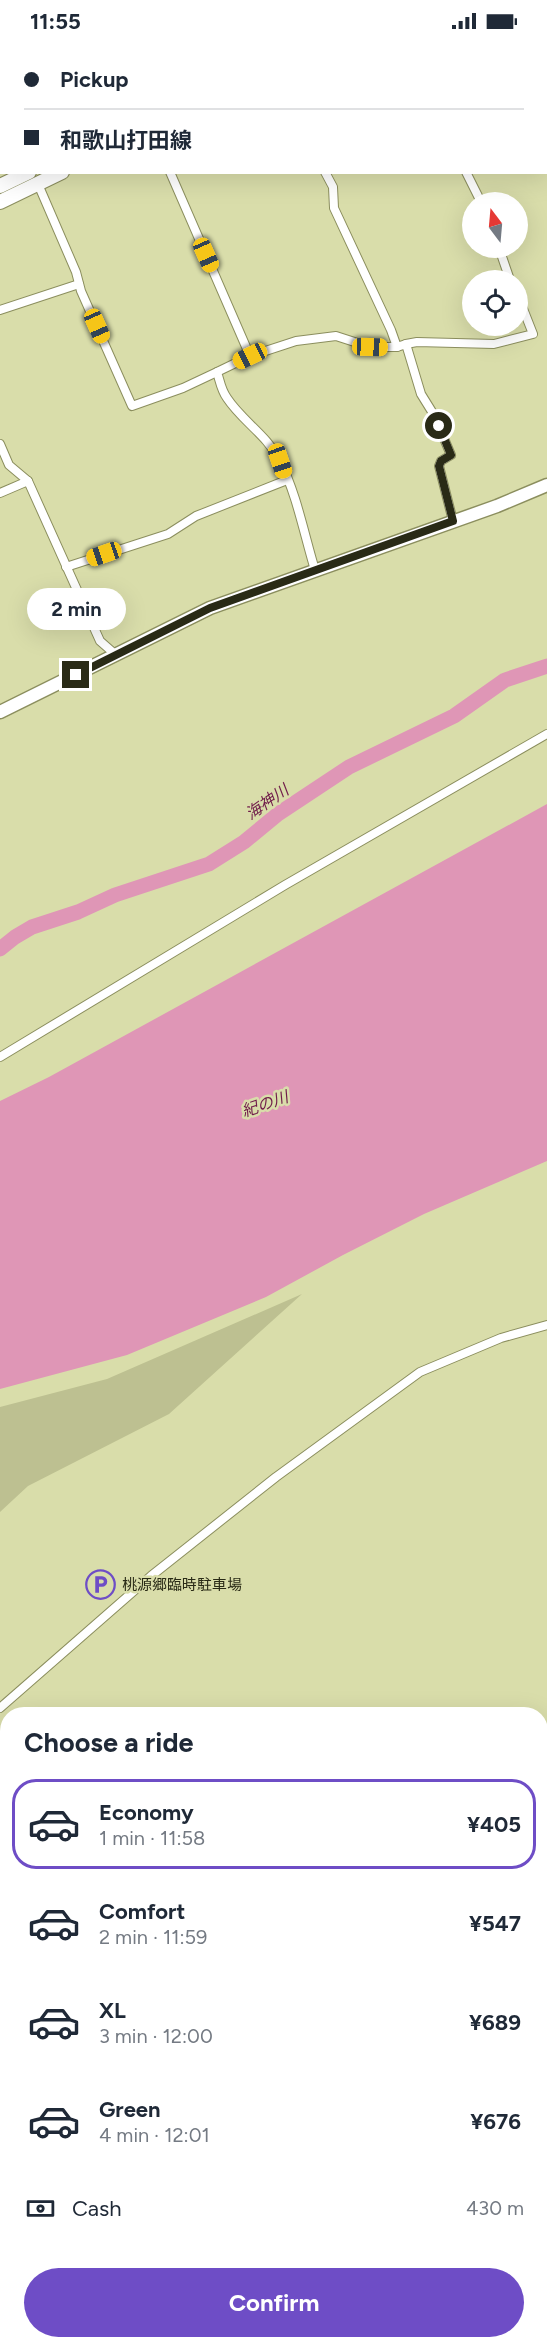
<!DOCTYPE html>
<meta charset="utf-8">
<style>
:root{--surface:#fff;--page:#f6f6f7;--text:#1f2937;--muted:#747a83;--line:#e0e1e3;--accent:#6e4dc6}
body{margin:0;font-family:Figtree,"Noto Sans JP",sans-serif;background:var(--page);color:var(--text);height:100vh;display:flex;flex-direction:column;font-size:22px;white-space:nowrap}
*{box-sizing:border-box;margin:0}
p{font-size:20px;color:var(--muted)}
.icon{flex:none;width:33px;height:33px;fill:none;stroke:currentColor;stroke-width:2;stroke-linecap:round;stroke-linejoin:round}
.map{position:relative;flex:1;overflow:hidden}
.details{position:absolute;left:0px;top:1665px;width:548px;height:642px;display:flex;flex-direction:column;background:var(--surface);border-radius:24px 24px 0 0;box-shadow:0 6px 24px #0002}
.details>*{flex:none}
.banner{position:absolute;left:0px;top:0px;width:548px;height:132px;box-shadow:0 6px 24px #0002;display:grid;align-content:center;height:132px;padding:0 24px;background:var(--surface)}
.needle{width:39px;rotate:344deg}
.fabs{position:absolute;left:462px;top:150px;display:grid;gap:12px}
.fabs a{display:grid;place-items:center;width:66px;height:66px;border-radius:50%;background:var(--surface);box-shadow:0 6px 24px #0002;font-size:30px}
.end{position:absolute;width:27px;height:27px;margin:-14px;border:8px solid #292a16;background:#fff;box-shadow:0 0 0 3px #fff}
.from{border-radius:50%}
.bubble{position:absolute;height:42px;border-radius:21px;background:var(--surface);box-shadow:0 6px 24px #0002;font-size:20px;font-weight:700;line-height:42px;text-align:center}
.car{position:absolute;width:18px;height:36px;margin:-18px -9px;border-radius:8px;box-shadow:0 0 4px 2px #0007;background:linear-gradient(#f5c518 24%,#345 0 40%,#f5c518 0 76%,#345 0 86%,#f5c518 0)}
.banner b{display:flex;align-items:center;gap:21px;height:57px;font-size:22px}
.banner b+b{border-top:2px solid var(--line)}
.banner i{width:15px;height:15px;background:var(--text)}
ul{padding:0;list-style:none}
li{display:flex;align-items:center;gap:18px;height:90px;margin:0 12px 9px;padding:0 12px;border:3px solid transparent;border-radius:24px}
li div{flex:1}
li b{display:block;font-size:22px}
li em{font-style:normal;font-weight:700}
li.selected{border-color:var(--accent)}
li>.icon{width:54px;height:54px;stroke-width:1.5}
h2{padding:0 24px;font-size:27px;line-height:72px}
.pay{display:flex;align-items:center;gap:15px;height:66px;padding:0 24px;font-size:22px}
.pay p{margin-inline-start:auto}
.cta{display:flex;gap:12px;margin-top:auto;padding:12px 24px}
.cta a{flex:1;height:69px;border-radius:36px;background:var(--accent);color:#fff;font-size:24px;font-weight:700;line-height:69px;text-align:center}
.status{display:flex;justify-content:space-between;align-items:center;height:42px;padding:0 30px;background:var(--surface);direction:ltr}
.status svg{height:16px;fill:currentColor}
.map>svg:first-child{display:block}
.built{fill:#d0d49a}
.green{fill:#bdc091}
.water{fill:#df96b6}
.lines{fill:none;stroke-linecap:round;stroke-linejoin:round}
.stream{stroke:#df96b6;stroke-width:2}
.river{stroke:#df96b6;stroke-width:15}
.street-casing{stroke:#8b8e5e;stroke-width:10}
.secondary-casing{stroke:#8b8e5e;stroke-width:14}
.primary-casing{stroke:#8b8e5e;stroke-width:15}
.highway-casing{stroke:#8b8e5e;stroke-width:16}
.street{stroke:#fff;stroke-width:8}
.secondary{stroke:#fff;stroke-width:10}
.primary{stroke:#fff;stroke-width:12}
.highway{stroke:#fff;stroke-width:14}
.route{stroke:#292a16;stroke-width:8}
.labels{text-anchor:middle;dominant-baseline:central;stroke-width:5;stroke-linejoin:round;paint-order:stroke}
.poi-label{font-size:15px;fill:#292a16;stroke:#d9ddaa;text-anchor:start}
.water-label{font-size:16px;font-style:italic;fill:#701c4a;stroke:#d9ddaa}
</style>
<div class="status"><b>11:55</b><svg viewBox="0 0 49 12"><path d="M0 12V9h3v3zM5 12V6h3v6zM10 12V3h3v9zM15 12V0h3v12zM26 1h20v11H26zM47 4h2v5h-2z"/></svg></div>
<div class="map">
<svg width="547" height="2307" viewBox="0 0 547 2307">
<rect width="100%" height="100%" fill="#d9ddaa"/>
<polygon class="built" points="0,0 99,0 100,1 2,2 1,76"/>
<polygon class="green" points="302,1252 169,1372 28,1444 0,1470 0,1365 107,1337"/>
<polygon class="water" points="547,762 547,1119 424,1172 343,1213 266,1255 127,1313 0,1347 0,1059 49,1035"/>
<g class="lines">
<polyline class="stream" points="540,1957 547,1954"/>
<g class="river">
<polyline points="0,907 15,895 32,885 78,870 115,853 209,822 244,800 278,772 349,725 454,674 505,638 547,624"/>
<polyline points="0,2071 8,2071"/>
</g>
<defs>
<g id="street">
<polyline points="102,0 103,2"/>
<polyline points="253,0 254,2"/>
<polyline points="403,0 403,2"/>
<path d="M170 130 250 314 217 330C220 339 221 348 227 356 242 379 267 393 280 419 297 453 304 492 315 528"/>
<polyline points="325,130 333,145 334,166 391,288 397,305 406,302 421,352 434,373 451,413 441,419 439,424 453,479"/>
<polyline points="466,130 481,160"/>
<polyline points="38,142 76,230 81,249 132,364 183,346 217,330"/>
<polyline points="499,206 510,238"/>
<polyline points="0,268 79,242"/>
<polyline points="406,302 417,300 494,302 533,292 518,254"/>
<polyline points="250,314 296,299 336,294 370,305 397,305"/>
<polyline points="0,402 9,423 28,439 100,599 116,613"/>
<polyline points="0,451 28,439"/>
<polyline points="66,525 168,492 196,474 287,438"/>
<polyline points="0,1015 285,843 547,692"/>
<polyline points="0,1666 151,1534 276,1435 420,1330 501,1296 547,1283"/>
<polyline points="0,1807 8,1804"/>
<polyline points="540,1963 547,1961"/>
<polyline points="540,2058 547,2066"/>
<polyline points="540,2138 547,2137"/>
<polyline points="0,2216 8,2214"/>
</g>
<g id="secondary">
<polyline points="0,1907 8,1915"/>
<polyline points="270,2300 275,2307"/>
</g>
<polyline id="primary" points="0,670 210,566 497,464 547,443"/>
<g id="highway">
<polyline points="300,2 303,0"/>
<polyline points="329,2 332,0"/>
<polyline points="0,144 29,130"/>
<polyline points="0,160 62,130"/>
</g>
</defs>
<use href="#street" class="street-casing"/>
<use href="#secondary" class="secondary-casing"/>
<use href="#primary" class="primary-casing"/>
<use href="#highway" class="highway-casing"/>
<use href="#street" class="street"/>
<use href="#secondary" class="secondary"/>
<use href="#primary" class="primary"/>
<use href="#highway" class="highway"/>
</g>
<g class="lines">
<polyline class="route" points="76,633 210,566 453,479 439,424 441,419 451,413 439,384"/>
</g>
<defs>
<symbol id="parking-ring" viewBox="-11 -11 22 22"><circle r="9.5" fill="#d9ddaa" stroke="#6e4dc6" stroke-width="1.5"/><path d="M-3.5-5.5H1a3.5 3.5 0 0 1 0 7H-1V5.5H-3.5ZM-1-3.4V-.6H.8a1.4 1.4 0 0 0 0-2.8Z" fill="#6e4dc6"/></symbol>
</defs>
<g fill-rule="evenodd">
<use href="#parking-ring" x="84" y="1526" width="33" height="33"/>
</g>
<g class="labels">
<g class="poi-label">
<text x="122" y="1543">桃源郷臨時駐車場</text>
</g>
<g class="water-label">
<text transform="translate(267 760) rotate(-35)">海神川</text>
<text transform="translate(265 1062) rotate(-19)">紀の川</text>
</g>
</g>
</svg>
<div class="fabs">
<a><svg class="needle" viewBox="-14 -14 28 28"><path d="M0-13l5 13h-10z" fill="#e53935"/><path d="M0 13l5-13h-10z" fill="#747a83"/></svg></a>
<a><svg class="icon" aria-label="locate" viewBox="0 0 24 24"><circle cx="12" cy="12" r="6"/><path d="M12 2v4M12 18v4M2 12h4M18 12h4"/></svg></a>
</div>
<i class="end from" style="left:439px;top:384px"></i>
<i class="end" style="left:76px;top:633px"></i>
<div class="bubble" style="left:27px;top:546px;width:99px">2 min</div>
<i class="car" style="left:206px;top:213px;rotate:156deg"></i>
<i class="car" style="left:97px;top:284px;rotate:156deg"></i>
<i class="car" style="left:370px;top:305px;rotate:92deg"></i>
<i class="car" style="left:250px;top:314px;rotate:244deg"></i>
<i class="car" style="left:280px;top:419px;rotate:161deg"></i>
<i class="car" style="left:104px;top:512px;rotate:251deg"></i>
<div class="banner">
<b><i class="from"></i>Pickup</b>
<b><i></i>和歌山打田線</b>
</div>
<section class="details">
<h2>Choose a ride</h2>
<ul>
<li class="selected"><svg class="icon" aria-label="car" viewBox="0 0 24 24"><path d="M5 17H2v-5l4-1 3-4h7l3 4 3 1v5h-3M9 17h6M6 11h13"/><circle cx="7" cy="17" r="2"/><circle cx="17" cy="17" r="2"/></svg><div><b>Economy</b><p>1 min · 11:58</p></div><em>¥405</em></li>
<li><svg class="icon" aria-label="car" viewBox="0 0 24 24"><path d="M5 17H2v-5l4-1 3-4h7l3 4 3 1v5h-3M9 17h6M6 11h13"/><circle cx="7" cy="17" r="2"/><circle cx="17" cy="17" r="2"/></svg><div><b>Comfort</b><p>2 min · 11:59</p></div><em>¥547</em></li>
<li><svg class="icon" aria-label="car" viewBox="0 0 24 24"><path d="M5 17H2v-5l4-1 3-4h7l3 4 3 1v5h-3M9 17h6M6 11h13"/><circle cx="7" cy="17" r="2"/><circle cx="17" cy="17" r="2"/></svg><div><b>XL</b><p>3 min · 12:00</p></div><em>¥689</em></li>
<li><svg class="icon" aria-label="car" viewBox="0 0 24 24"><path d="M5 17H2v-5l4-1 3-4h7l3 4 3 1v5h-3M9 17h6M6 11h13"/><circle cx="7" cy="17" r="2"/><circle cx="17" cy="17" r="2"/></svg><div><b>Green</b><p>4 min · 12:01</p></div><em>¥676</em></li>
</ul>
<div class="pay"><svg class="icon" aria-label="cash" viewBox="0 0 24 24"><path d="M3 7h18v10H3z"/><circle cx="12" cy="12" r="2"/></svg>Cash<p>430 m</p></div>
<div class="cta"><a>Confirm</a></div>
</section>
</div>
